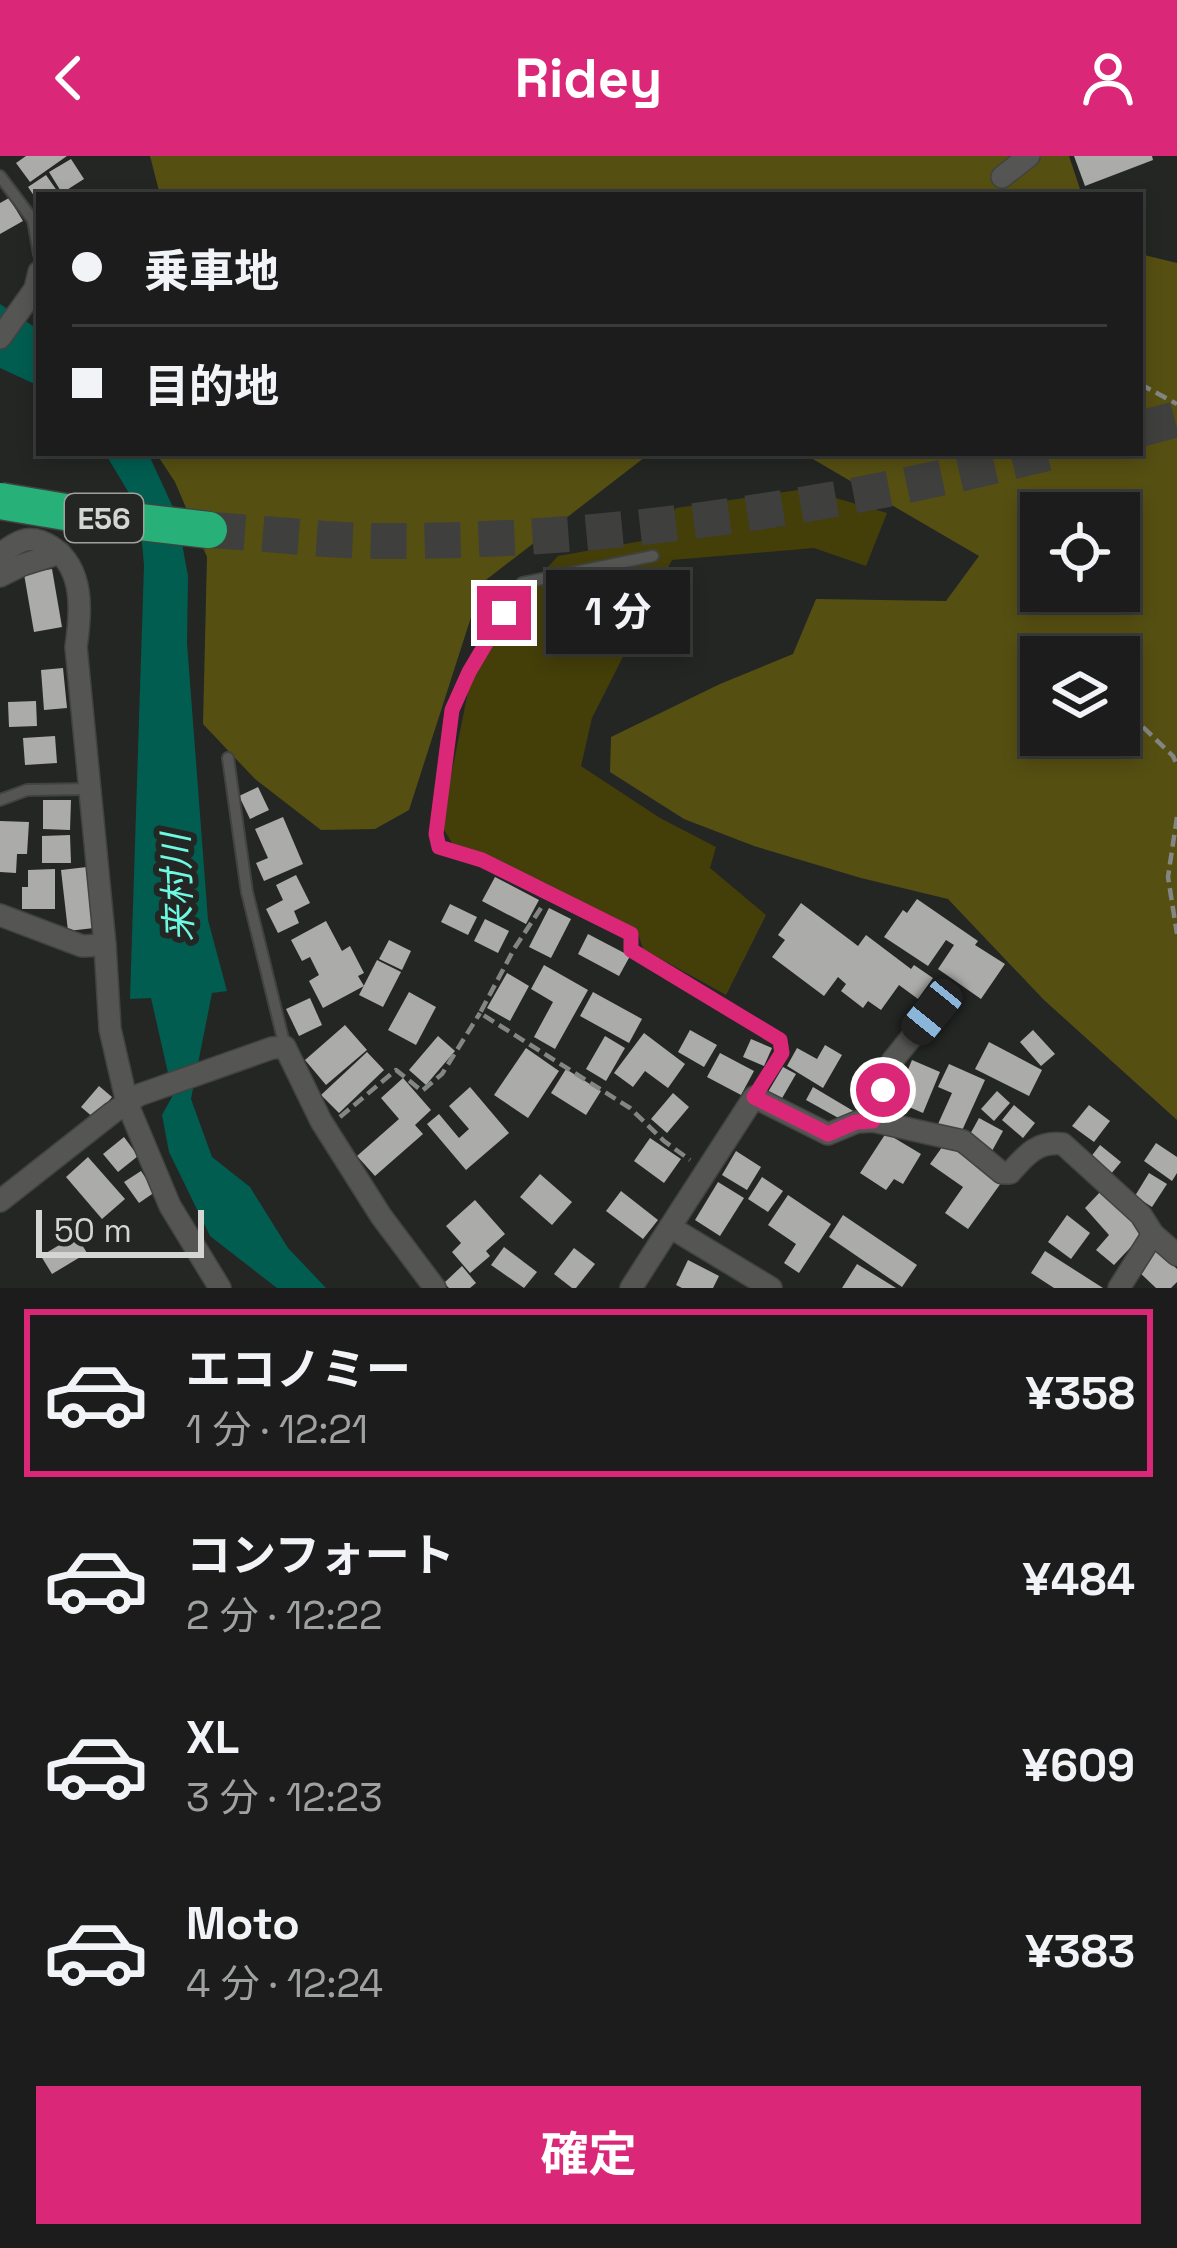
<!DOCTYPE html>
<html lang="ja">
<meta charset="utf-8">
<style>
:root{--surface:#1b1c1b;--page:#282928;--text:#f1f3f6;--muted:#a0a1a3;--line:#393a3a;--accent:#db2777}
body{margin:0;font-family:"Space Grotesk","Noto Sans JP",sans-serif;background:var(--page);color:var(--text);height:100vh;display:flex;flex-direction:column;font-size:45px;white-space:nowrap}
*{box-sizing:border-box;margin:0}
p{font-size:39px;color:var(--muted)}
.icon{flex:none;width:66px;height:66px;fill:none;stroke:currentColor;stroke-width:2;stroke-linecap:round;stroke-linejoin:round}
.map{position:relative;height:1132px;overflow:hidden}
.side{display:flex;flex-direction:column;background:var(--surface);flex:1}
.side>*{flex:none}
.banner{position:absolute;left:36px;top:36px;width:1107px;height:264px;border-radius:0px;box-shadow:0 6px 18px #0003,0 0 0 3px var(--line);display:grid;align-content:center;height:264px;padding:0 36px;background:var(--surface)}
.fabs{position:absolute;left:1020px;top:336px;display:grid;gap:24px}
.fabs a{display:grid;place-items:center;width:120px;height:120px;border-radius:0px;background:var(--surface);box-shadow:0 6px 18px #0003,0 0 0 3px var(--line);font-size:60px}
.scale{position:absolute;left:36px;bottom:30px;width:168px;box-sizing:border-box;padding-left:12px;border:6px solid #d5d6d4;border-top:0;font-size:33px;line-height:42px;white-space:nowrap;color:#d5d6d4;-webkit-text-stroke:9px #242624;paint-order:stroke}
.end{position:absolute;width:54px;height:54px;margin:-27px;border:15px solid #db2777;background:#fff;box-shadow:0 0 0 6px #fff}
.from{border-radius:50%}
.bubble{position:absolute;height:84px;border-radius:0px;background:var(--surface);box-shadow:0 6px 18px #0003,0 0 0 3px var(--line);font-size:39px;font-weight:700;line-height:84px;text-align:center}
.car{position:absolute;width:36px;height:72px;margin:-36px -18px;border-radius:15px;box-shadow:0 0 9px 3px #0007;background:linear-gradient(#222 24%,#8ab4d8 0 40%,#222 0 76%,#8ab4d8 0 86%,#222 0)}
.banner b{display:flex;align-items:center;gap:42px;height:114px;font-size:45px}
.banner b+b{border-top:3px solid var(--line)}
.banner i{width:30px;height:30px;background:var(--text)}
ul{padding:21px 0 0;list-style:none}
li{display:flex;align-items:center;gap:36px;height:168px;margin:0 24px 18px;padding:0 12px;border:6px solid transparent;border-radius:0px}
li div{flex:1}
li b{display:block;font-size:45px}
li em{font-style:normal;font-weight:700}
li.selected{border-color:var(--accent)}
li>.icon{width:108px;height:108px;stroke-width:1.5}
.primary-button{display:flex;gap:24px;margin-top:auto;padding:24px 36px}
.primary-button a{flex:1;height:138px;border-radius:0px;background:var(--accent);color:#fff;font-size:48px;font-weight:700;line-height:138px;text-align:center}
header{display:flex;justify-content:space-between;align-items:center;height:156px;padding:0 36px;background:var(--accent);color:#fff;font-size:54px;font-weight:700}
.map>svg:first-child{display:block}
.green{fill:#443e09}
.forest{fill:#564f12;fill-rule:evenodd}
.water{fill:#005d50}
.building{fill:#abaca9}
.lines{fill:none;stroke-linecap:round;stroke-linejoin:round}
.highway-tunnel{stroke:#3f403e;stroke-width:36;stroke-dasharray:36 18;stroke-linecap:butt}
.lane-casing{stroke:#414341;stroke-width:14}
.street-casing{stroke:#414341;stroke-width:24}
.path{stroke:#848684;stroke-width:4.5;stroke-dasharray:12 6;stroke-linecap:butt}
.lane{stroke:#555654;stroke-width:10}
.street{stroke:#555654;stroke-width:21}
.highway-bridge-casing{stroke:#414341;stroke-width:39;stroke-linecap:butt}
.highway-bridge{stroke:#27b078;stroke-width:36}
.route{stroke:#db2777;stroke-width:15}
.labels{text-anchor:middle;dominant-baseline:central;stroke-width:12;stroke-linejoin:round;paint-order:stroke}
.shield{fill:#242624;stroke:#a0a19f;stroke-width:3}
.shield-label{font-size:30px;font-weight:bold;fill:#d5d6d4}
.water-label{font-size:36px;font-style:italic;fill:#6dfae0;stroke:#242624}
</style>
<header><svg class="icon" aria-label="back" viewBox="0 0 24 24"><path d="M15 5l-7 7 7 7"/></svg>Ridey<svg class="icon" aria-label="person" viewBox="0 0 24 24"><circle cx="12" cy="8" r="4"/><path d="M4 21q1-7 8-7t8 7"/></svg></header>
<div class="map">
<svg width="1177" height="1132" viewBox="0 0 1177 1132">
<rect width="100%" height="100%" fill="#242624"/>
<polygon class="green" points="805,333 887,357 866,410 814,392 672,404 592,562 581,610 660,662 716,691 710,712 766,759 726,839 643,793 637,774 539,724 452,687 441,669 471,521 535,425 558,400 653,383 676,352"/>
<g class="forest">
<polygon points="150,0 1069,0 1082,39 160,39"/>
<path d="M1140 98 1177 107V964L1044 844 948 743 861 722 754 690 684 663 610 616 611 581 720 528 793 498 816 443 946 445 979 400 811 302 649 298 482 427 409 654 375 673 321 674 255 623 203 568 207 401 175 326 156 297H1140ZM1041 357H1119V435H1041ZM1041 501H1119V579H1041Z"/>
</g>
<g class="water">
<polygon points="0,148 39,174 39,230 0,212"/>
<polygon points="105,297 148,297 177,360 188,420 187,487 208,764 227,835 212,837 191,943 212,1001 250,1031 288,1092 326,1132 277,1132 210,1080 169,996 162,959 173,939 151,842 130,843 144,409 139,354"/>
</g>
<g class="building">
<polygon points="26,0 67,0 30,26 16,7"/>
<polygon points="1074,0 1152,0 1153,4 1085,30"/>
<polygon points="71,3 84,23 62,37 49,16"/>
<polygon points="46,19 60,39 39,39 39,47 28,31"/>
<polygon points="9,42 23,65 0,78 0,47"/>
<polygon points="52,413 62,471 34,476 24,418"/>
<polygon points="63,512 67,552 44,554 41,514"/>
<polygon points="36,545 37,570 9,571 8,546"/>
<polygon points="55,580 57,607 25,609 23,582"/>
<polygon points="258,631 269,654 250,663 239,640"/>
<polygon points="43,644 71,644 70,674 43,673"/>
<polygon points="283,661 303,708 264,725 256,707 268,702 255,673"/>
<polygon points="0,665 29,666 27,698 17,698 16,717 0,716"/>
<polygon points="70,679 71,707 42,707 42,680"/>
<polygon points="87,711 94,772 68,775 61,714"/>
<polygon points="55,713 55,753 22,753 22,731 28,731 28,714"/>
<polygon points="296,719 310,747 294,755 299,767 278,777 266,753 283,744 276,729"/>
<polygon points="495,721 539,744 526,768 482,745"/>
<polygon points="917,743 978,785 975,789 1005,808 981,843 938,813 954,789 946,784 928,810 884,781 903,754 907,757"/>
<polygon points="801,747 858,790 866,779 911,813 914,809 933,822 918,843 899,829 881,854 868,845 863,852 841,835 846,828 838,821 824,840 772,801 785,784 778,779"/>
<polygon points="450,748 477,761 468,779 441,766"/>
<polygon points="549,752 571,763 551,802 529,791"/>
<polygon points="485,763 509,775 498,797 474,785"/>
<polygon points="326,765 342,795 350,790 364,817 358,820 364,830 323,852 309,825 319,819 310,801 302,805 291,784"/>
<polygon points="588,778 630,800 619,820 578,798"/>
<polygon points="389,784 411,795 402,814 379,803"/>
<polygon points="377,804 401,816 383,851 359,839"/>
<polygon points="544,809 588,834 555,893 534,881 553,846 531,833"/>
<polygon points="507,817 529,830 510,865 487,852"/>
<polygon points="409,836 436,851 416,889 388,874"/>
<polygon points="593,836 642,863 629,887 580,860"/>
<polygon points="310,842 322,869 299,880 286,853"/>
<polygon points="345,869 367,894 326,929 305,904"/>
<polygon points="690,874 717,889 704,911 678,896"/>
<polygon points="1033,874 1055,898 1041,910 1020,886"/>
<polygon points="644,877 685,908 668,932 645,915 633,931 614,917"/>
<polygon points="438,880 455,895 426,929 409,914"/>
<polygon points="605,880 625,892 606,925 586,913"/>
<polygon points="751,883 772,892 764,910 743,901"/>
<polygon points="989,886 1042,914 1029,940 975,913"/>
<polygon points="825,889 842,899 823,932 787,910 797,892 817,903"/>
<polygon points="526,892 559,915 528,962 494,939"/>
<polygon points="367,896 384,914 339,957 321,939"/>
<polygon points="720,897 754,915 741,939 707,921"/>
<polygon points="912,904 940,916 923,957 895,945"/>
<polygon points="949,908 985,924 960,979 938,968 952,937 938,931"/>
<polygon points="783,911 796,918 781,944 768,936"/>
<polygon points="566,913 601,935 586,959 551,937"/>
<polygon points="403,922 431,954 415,969 423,978 375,1020 357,1000 399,963 381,942"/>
<polygon points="99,930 112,941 94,962 81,951"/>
<polygon points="470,931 509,977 466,1014 427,968 439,958 459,982 469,973 449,950"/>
<polygon points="813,931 855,956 842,964 806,944"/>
<polygon points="997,935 1010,947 994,965 981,953"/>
<polygon points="673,937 689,951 667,977 651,963"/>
<polygon points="1014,949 1035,967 1023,982 1002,964"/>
<polygon points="1089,949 1110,965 1094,986 1072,970"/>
<polygon points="979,962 1003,975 992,995 968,982"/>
<polygon points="886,977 921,998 903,1028 894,1023 886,1034 860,1017"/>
<polygon points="124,981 138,1000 118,1016 103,998"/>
<polygon points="650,982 681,1003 664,1027 634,1005"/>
<polygon points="945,987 1001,1027 968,1073 945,1057 963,1031 930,1008"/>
<polygon points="1156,987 1177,1001 1177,1017 1172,1025 1144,1005"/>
<polygon points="1100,989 1121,1006 1110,1019 1090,1002"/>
<polygon points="736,995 761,1011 747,1034 722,1019"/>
<polygon points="88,1001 125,1043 102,1063 66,1021"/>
<polygon points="141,1015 155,1036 139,1047 124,1026"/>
<polygon points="1149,1017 1167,1028 1152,1051 1135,1040"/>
<polygon points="540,1018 572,1046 552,1069 520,1041"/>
<polygon points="762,1021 783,1035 768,1056 748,1043"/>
<polygon points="718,1026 744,1042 720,1080 695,1064"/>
<polygon points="621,1035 658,1064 643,1083 606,1055"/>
<polygon points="1101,1035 1144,1077 1114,1109 1096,1094 1109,1079 1085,1052"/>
<polygon points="788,1039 831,1068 799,1117 784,1107 796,1088 768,1069"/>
<polygon points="475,1044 505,1078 486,1095 490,1100 470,1117 452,1096 461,1087 446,1070"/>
<polygon points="843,1059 917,1109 902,1131 829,1081"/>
<polygon points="1067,1059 1090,1077 1071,1103 1048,1086"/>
<polygon points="76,1079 87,1097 52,1118 41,1100"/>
<polygon points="504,1091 537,1116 524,1132 491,1109"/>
<polygon points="574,1092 595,1108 576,1132 572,1132 554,1118"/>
<polygon points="1157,1094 1177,1113 1177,1126 1171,1132 1156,1132 1138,1115"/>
<polygon points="1045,1095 1103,1132 1054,1132 1031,1117"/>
<polygon points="688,1104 719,1120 713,1132 682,1132 676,1129"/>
<polygon points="857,1108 896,1132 842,1132"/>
<polygon points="462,1110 476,1127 470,1132 449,1132 444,1127"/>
</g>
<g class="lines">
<g class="highway-tunnel">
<polyline points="1140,273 1177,263"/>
<path d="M209 374C264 377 320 384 374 385 600 387 829 352 1047 297"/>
</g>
<defs>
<g id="lane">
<polyline points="0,20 33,64 39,98"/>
<polyline points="653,400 522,427 469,516 452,553 436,678 439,691 482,704 631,778 631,794 780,884 781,897 754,941"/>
<polyline points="228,602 247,736 285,891"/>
<polyline points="0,644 27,634 88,633"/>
</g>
<g id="street">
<polyline points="1002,21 1029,0"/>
<polyline points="0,182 35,133 39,116"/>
<path d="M0 398C20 384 30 377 52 391 85 413 81 457 76 491L105 789 110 873 127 947 170 1050 220 1132"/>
<polyline points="0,420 22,409 60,397"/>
<polyline points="0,759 82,790 105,789"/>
<polyline points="873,965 893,904 932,856"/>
<polyline points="0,1045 112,957 139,939 272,892 285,891 321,965 381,1060 435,1132"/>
<path d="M670 1071 754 941 828 978 857 966 873 965 963 985 1002 1017H1010C1026 999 1037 985 1063 988L1141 1059 1153 1078 1177 1099"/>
<polyline points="631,1132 670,1071 771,1132"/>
<polyline points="1119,1132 1153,1078"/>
</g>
</defs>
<use href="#lane" class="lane-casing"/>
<use href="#street" class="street-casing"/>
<g class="path">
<polyline points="1140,228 1177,248"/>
<polyline points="1143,571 1173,600 1177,609"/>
<polyline points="1177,661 1168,721 1177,778"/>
<polyline points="541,752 514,793 480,857 630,952 664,985 690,1004"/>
<polyline points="340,961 396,914 422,935 442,918 480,857"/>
</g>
<use href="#lane" class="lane"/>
<use href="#street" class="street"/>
<defs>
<polyline id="highway-bridge" points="0,345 89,360 209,374"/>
</defs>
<use href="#highway-bridge" class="highway-bridge-casing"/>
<use href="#highway-bridge" class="highway-bridge"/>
</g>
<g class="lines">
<polyline class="route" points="504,457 469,516 452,554 436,678 439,691 482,704 631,778 631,794 780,884 782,897 754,941 828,978 856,966 873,965 883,934"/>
</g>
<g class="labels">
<rect class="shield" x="65" y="338" width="78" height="48" rx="9"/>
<g class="shield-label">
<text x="104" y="362">E56</text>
</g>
<g class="water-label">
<text transform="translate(178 732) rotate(-92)">来村川</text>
</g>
</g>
</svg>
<div class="fabs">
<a><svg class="icon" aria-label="locate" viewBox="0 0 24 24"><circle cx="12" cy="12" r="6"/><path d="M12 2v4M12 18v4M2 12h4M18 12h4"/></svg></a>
<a><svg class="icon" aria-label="layers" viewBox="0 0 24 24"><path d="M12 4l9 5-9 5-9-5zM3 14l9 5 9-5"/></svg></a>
</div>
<div class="scale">50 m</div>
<i class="end from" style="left:883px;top:934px"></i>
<i class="end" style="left:504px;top:457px"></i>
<div class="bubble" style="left:546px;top:414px;width:144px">1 分</div>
<i class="car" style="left:932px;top:856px;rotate:219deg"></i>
<div class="banner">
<b><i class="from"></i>乗車地</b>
<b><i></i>目的地</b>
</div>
</div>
<section class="side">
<ul>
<li class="selected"><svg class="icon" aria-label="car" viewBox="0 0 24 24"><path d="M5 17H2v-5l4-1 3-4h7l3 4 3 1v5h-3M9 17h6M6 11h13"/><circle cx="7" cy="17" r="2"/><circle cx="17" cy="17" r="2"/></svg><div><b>エコノミー</b><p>1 分 · 12:21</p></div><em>¥358</em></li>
<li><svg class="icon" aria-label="car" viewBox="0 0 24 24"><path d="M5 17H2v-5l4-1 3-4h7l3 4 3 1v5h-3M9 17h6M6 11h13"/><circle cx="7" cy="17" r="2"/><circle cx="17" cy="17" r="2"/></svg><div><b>コンフォート</b><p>2 分 · 12:22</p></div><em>¥484</em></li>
<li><svg class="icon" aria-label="car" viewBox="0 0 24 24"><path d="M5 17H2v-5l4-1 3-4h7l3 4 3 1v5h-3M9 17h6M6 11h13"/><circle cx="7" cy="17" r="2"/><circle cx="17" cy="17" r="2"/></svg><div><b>XL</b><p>3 分 · 12:23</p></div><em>¥609</em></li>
<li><svg class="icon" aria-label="car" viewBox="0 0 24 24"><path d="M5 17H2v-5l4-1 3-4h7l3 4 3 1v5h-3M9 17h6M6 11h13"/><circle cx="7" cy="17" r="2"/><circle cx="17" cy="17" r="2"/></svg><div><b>Moto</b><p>4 分 · 12:24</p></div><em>¥383</em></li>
</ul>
<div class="primary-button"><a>確定</a></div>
</section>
